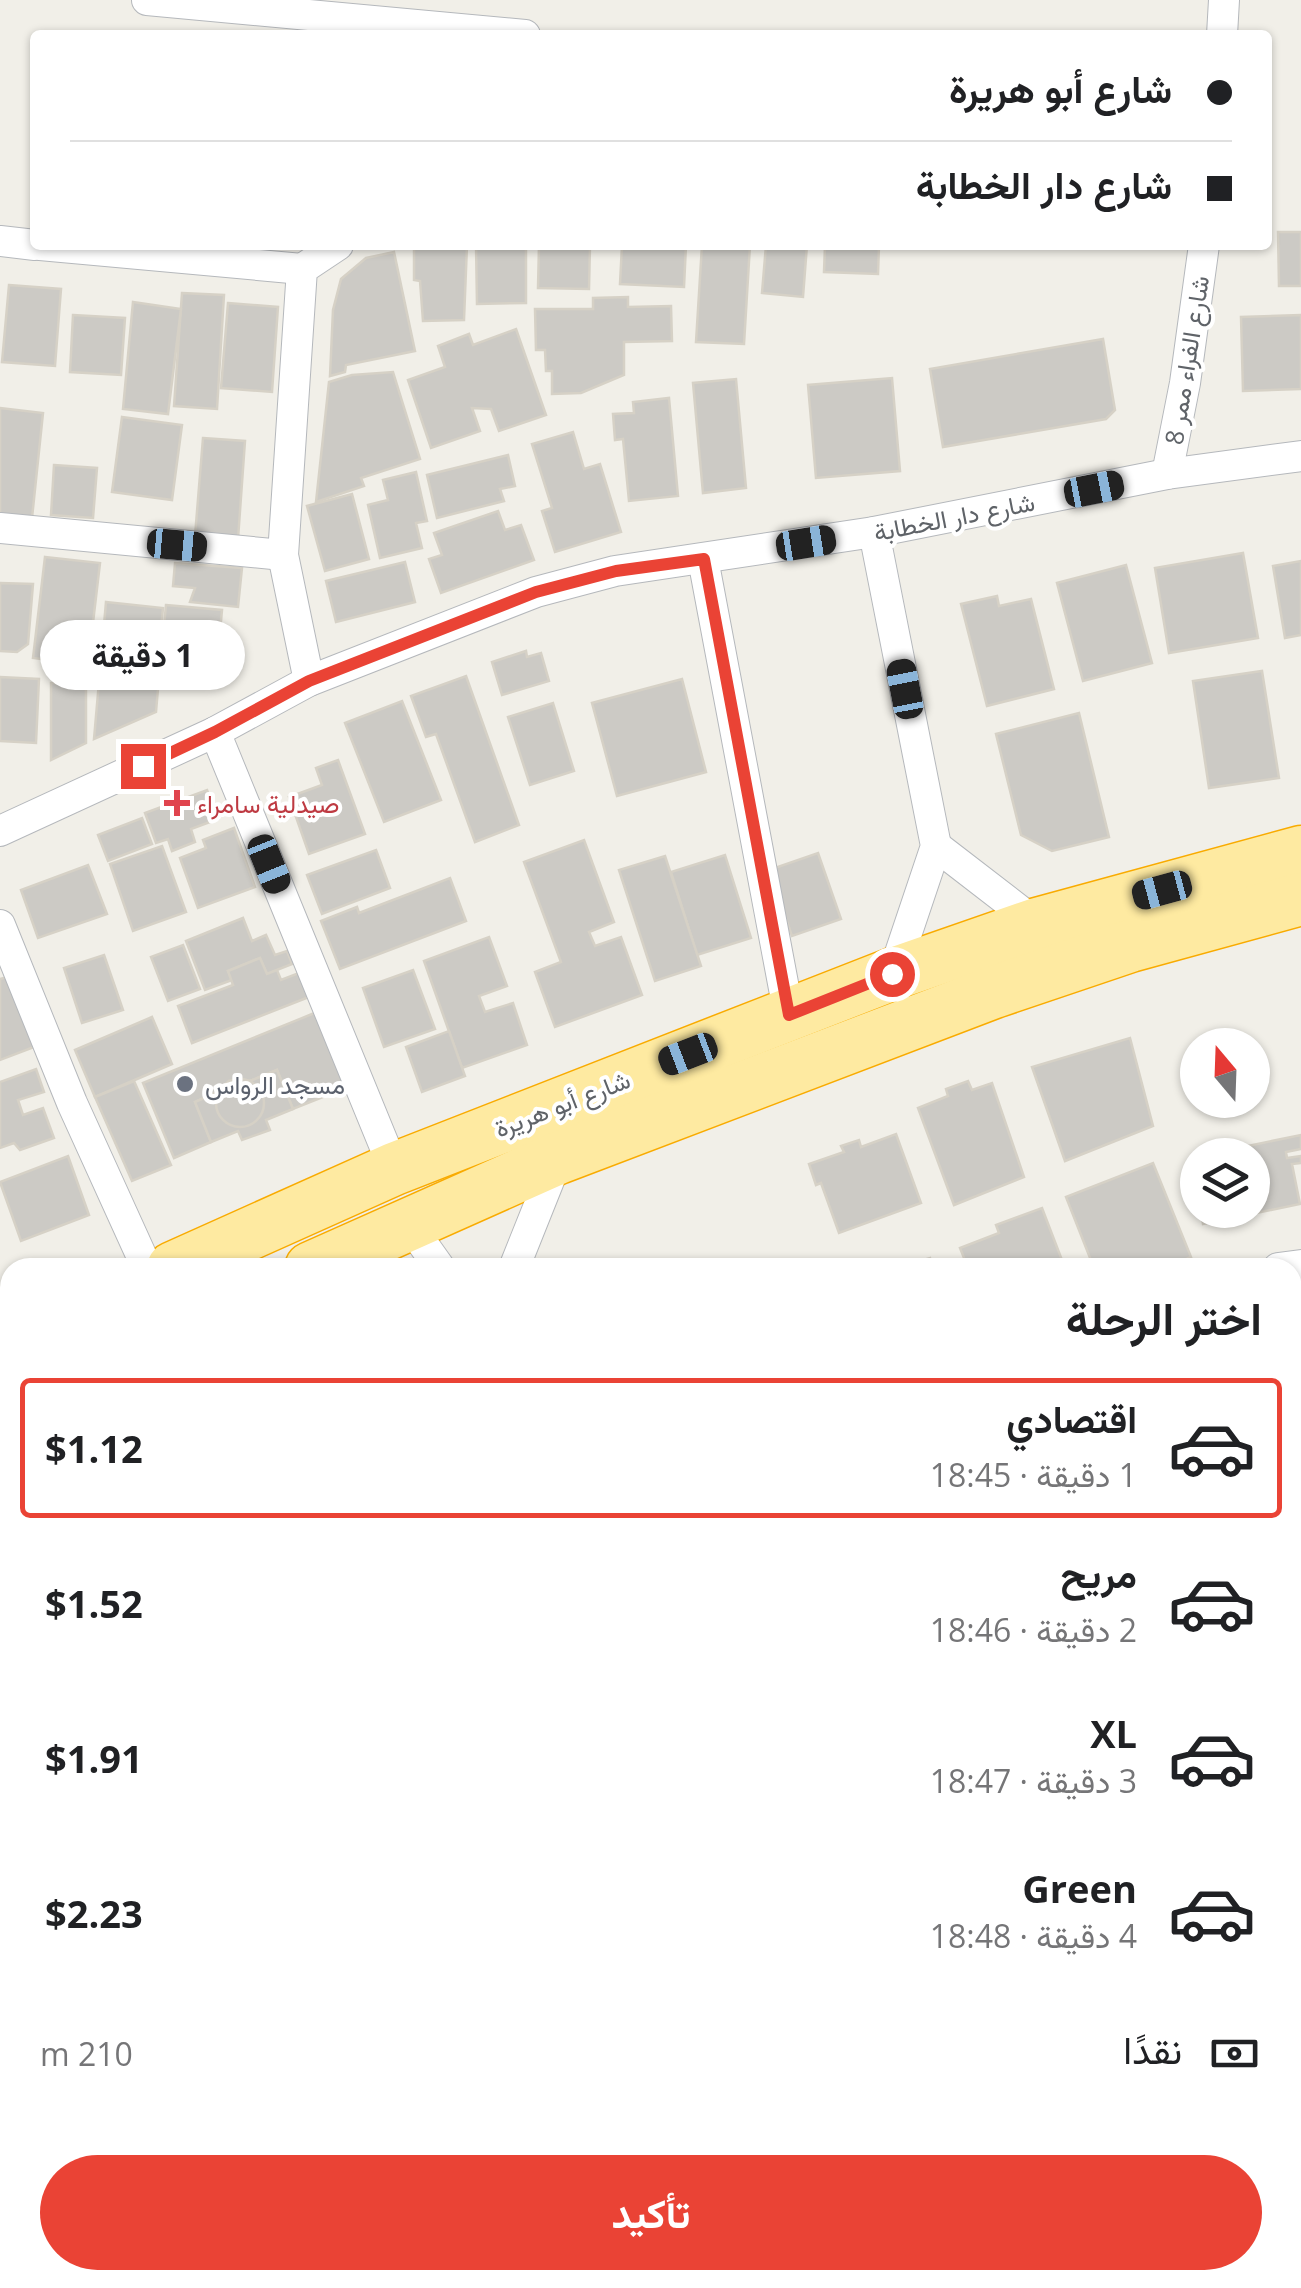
<!DOCTYPE html>
<html lang="ar">
<meta charset="utf-8">
<style>
:root{--surface:#fff;--page:#f2f2f2;--text:#202124;--muted:#757577;--line:#e0e0e0;--accent:#ea4335}
body{margin:0;font-family:"Open Sans",Vazirmatn,sans-serif;background:var(--page);color:var(--text);direction:rtl;height:100vh;display:flex;flex-direction:column;font-size:38px;white-space:nowrap}
*{box-sizing:border-box;margin:0}
p{font-size:32px;color:var(--muted)}
.icon{flex:none;width:55px;height:55px;fill:none;stroke:currentColor;stroke-width:2;stroke-linecap:round;stroke-linejoin:round}
.map{position:relative;flex:1;overflow:hidden;direction:ltr}
.drawer{position:absolute;left:0px;top:1258px;width:1302px;height:1032px;display:flex;flex-direction:column;background:var(--surface);border-radius:30px 30px 0 0;box-shadow:0 2px 8px #0004;direction:rtl}
.drawer>*{flex:none}
.banner{position:absolute;left:30px;top:30px;width:1242px;height:220px;border-radius:10px;box-shadow:0 2px 8px #0004;direction:rtl;display:grid;align-content:center;height:220px;padding:0 40px;background:var(--surface)}
.needle{width:65px;rotate:341deg}
.fabs{position:absolute;left:1180px;top:1028px;display:grid;gap:20px}
.fabs a{display:grid;place-items:center;width:90px;height:90px;border-radius:50%;background:var(--surface);box-shadow:0 2px 8px #0004;font-size:50px}
.end{position:absolute;width:45px;height:45px;margin:-22px;border:12px solid #ea4335;background:#fff;box-shadow:0 0 0 5px #fff}
.from{border-radius:50%}
.bubble{position:absolute;height:70px;border-radius:35px;background:var(--surface);box-shadow:0 2px 8px #0004;font-size:32px;font-weight:700;line-height:70px;text-align:center;direction:rtl}
.car{position:absolute;width:30px;height:60px;margin:-30px -15px;border-radius:12px;box-shadow:0 0 8px 2px #0007;background:linear-gradient(#222 24%,#8ab4d8 0 40%,#222 0 76%,#8ab4d8 0 86%,#222 0)}
.banner b{display:flex;align-items:center;gap:35px;height:95px;font-size:38px}
.banner b+b{border-top:2px solid var(--line)}
.banner i{width:25px;height:25px;background:var(--text)}
ul{padding:0;list-style:none}
li{display:flex;align-items:center;gap:30px;height:140px;margin:0 20px 15px;padding:0 20px;border:5px solid transparent;border-radius:10px}
li div{flex:1}
li b{display:block;font-size:38px}
li em{font-style:normal;font-weight:700}
li.selected{border-color:var(--accent)}
li>.icon{width:90px;height:90px;stroke-width:1.5}
h2{padding:0 40px;font-size:45px;line-height:120px}
.pay{display:flex;align-items:center;gap:25px;height:110px;padding:0 40px;font-size:38px}
.pay p{margin-inline-start:auto}
.cta{display:flex;gap:20px;margin-top:auto;padding:20px 40px}
.cta a{flex:1;height:115px;border-radius:60px;background:var(--accent);color:#fff;font-size:40px;font-weight:700;line-height:115px;text-align:center}
.map>svg:first-child{display:block}
.building{fill:#cccac5;stroke:#d6d1c6;stroke-width:2.5}
.lines{fill:none;stroke-linecap:round;stroke-linejoin:round}
.minor-casing{stroke:#b5b8bc;stroke-width:32}
.trunk-casing{stroke:#f9ab00;stroke-width:55}
.minor{stroke:#fff;stroke-width:30}
.trunk{stroke:#feeaa1;stroke-width:52}
.route{stroke:#ea4335;stroke-width:12}
.health-dot{fill:#e0444e;stroke:#fff;stroke-width:4}
.worship-dot{fill:#6b7280;stroke:#fff;stroke-width:4}
.labels{text-anchor:middle;dominant-baseline:central;stroke-width:8;stroke-linejoin:round;paint-order:stroke}
.street-label{font-size:25px;fill:#5f6368;stroke:#fff}
.health-label{font-size:25px;fill:#be3a42;stroke:#fff;text-anchor:start}
.worship-label{font-size:25px;fill:#5b616d;stroke:#fff;text-anchor:start}
</style>
<div class="map">
<svg width="1301" height="2288" viewBox="0 0 1301 2288">
<rect width="100%" height="100%" fill="#f1efe8"/>
<g class="building">
<polygon points="1278,232 1301,232 1301,286 1279,286"/>
<polygon points="414,245 467,245 464,320 423,321 420,281 414,280"/>
<polygon points="476,245 526,245 526,303 477,304"/>
<polygon points="539,245 590,245 589,289 538,288"/>
<polygon points="622,245 686,245 684,287 620,284"/>
<polygon points="702,245 750,245 744,344 696,342"/>
<polygon points="766,245 807,245 803,297 762,293"/>
<polygon points="825,245 879,245 878,274 824,272"/>
<polygon points="394,252 415,351 346,365 345,372 330,376 333,310 341,279 366,258"/>
<polygon points="9,285 61,289 55,366 2,362"/>
<polygon points="182,293 224,295 217,409 174,406"/>
<polygon points="628,297 628,307 671,306 672,341 624,342 624,375 581,393 552,394 552,371 546,371 545,350 536,350 535,309 593,309 593,298"/>
<polygon points="133,302 181,309 168,414 123,409"/>
<polygon points="228,303 278,307 272,392 221,388"/>
<polygon points="73,315 125,318 121,375 70,372"/>
<polygon points="1301,315 1301,389 1243,391 1241,317"/>
<polygon points="516,329 546,415 499,431 491,409 472,408 480,431 431,448 408,380 445,367 438,346 469,334 473,345"/>
<polygon points="1103,339 1115,410 1106,419 943,447 930,369"/>
<polygon points="393,372 420,459 361,478 364,486 316,502 329,382 352,375"/>
<polygon points="892,378 900,471 816,478 808,385"/>
<polygon points="736,379 746,488 703,493 693,383"/>
<polygon points="669,398 678,496 629,501 623,439 615,440 613,414 634,413 633,402"/>
<polygon points="0,408 43,413 32,518 0,514"/>
<polygon points="122,417 182,425 172,500 112,492"/>
<polygon points="573,432 584,469 600,464 621,532 555,552 542,511 552,508 532,444"/>
<polygon points="203,438 245,441 238,539 195,536"/>
<polygon points="508,455 515,486 500,489 504,501 437,518 427,475"/>
<polygon points="54,465 97,468 93,518 51,515"/>
<polygon points="416,472 427,521 416,523 422,548 380,558 368,505 388,500 383,480"/>
<polygon points="352,494 369,559 325,571 307,506"/>
<polygon points="498,511 505,530 521,525 534,560 441,593 429,559 442,555 434,533"/>
<polygon points="1243,553 1258,638 1169,653 1155,568"/>
<polygon points="45,557 100,563 88,665 33,658"/>
<polygon points="1301,561 1301,635 1285,638 1273,566"/>
<polygon points="405,562 415,602 336,622 326,581"/>
<polygon points="175,563 242,568 238,607 190,602 195,588 173,586"/>
<polygon points="1126,565 1152,663 1083,681 1057,583"/>
<polygon points="0,583 33,584 28,644 17,652 0,651"/>
<polygon points="997,596 999,606 1031,599 1054,689 987,706 961,604"/>
<polygon points="106,602 163,608 160,638 154,638 151,670 122,668 121,674 159,677 156,712 94,739"/>
<polygon points="166,605 222,610 219,644 208,643 206,671 160,667"/>
<polygon points="526,651 527,657 541,653 549,681 502,695 492,662"/>
<polygon points="1262,671 1279,778 1209,788 1193,681"/>
<polygon points="466,676 519,825 475,842 436,734 426,737 411,696"/>
<polygon points="0,677 39,679 36,743 0,741"/>
<polygon points="682,679 706,772 617,796 592,703"/>
<polygon points="51,683 86,683 86,743 51,760"/>
<polygon points="402,701 441,800 384,822 345,723"/>
<polygon points="553,703 574,771 530,785 508,717"/>
<polygon points="1079,713 1109,837 1052,851 1021,835 996,734"/>
<polygon points="338,760 365,834 309,854 289,797 322,785 316,768"/>
<polygon points="207,790 218,819 191,829 195,842 172,851 168,839 156,843 145,813"/>
<polygon points="142,818 152,844 108,861 98,835"/>
<polygon points="234,828 255,887 198,908 180,858 206,848 203,840"/>
<polygon points="584,840 614,922 589,932 595,946 621,937 642,995 555,1027 535,972 561,962 524,862"/>
<polygon points="162,846 186,912 133,931 110,864"/>
<polygon points="376,850 390,888 322,914 307,875"/>
<polygon points="818,853 841,919 792,936 769,870"/>
<polygon points="725,855 751,938 697,955 671,872"/>
<polygon points="665,856 701,966 655,981 619,870"/>
<polygon points="88,865 107,914 38,938 21,890"/>
<polygon points="450,878 466,921 340,969 321,921 357,907 359,913"/>
<polygon points="243,918 252,941 266,935 275,955 287,951 292,964 267,974 260,958 228,971 232,980 205,990 186,941"/>
<polygon points="489,937 507,986 479,996 485,1012 513,1003 527,1045 462,1068 424,961"/>
<polygon points="183,945 200,989 168,1001 151,957"/>
<polygon points="104,955 123,1010 82,1023 64,968"/>
<polygon points="260,958 267,974 277,970 281,980 304,971 314,995 192,1043 178,1006 233,985 228,971"/>
<polygon points="413,970 435,1029 384,1047 363,988"/>
<polygon points="7,977 34,1047 0,1060 0,979"/>
<polygon points="317,1012 348,1087 293,1109 277,1070 250,1081 229,1081 218,1092 195,1102 211,1142 174,1158 143,1083"/>
<polygon points="152,1017 172,1064 95,1097 75,1050"/>
<polygon points="449,1031 465,1076 422,1092 406,1047"/>
<polygon points="1130,1038 1153,1126 1065,1161 1032,1067"/>
<polygon points="36,1069 44,1092 18,1100 23,1115 43,1108 54,1138 20,1150 14,1143 0,1148 0,1082"/>
<polygon points="277,1070 293,1109 266,1120 270,1130 242,1140 238,1131 211,1142 195,1102 218,1092 229,1081 250,1081"/>
<circle cx="240" cy="1103" r="24"/>
<polygon points="134,1081 171,1165 132,1181 95,1097"/>
<polygon points="968,1081 972,1090 992,1083 1024,1177 954,1205 918,1108 948,1096 946,1089"/>
<polygon points="896,1134 921,1203 839,1233 821,1183 816,1185 809,1164 844,1152 841,1146 859,1140 861,1147"/>
<polygon points="1301,1135 1301,1149 1286,1152 1287,1158 1301,1156 1301,1163 1292,1164 1300,1204 1203,1224 1201,1210 1252,1210 1252,1155 1204,1155"/>
<polygon points="68,1156 89,1215 21,1241 0,1182"/>
<polygon points="1198,1156 1198,1194 1190,1158"/>
<polygon points="1153,1163 1191,1257 1165,1268 1094,1268 1066,1197"/>
<polygon points="1042,1208 1065,1268 968,1268 960,1248 999,1233 996,1225"/>
<polygon points="930,1258 932,1268 896,1268"/>
<polygon points="1292,1348 1301,1348 1294,1436 1292,1436"/>
<polygon points="1295,1497 1301,1497 1301,1612 1292,1612"/>
<polygon points="7,1671 0,1747 0,1672"/>
<polygon points="1292,1914 1301,1915 1301,2008 1292,2007"/>
<polygon points="61,2280 194,2280 193,2288 60,2288"/>
<polygon points="244,2280 368,2280 368,2288 243,2288"/>
<polygon points="524,2280 642,2280 641,2288 523,2288"/>
<polygon points="941,2280 1049,2280 1048,2288 940,2288"/>
<polygon points="1099,2280 1165,2280 1207,2286 1098,2288"/>
</g>
<g class="lines">
<defs>
<g id="minor">
<polyline points="147,0 525,35"/>
<polyline points="1222,35 1224,0"/>
<polyline points="0,241 35,245"/>
<polyline points="40,245 302,269"/>
<polyline points="1167,474 1185,383 1204,245"/>
<polyline points="0,528 283,555"/>
<polyline points="874,532 936,846 893,974"/>
<polyline points="703,559 789,1015"/>
<polyline points="309,681 283,555 302,269 338,245"/>
<polyline points="215,732 394,1169"/>
<polyline points="0,831 215,732 309,681 536,592 615,571 874,532 1167,474 1301,456"/>
<polyline points="936,846 1037,924"/>
<polyline points="0,925 72,1103 147,1268"/>
<polyline points="408,1223 440,1268"/>
<polyline points="514,1268 558,1158"/>
<polyline points="1278,1268 1301,1265"/>
<polyline points="1292,1688 1301,1684"/>
<polyline points="0,1933 10,1934"/>
<polyline points="1292,2079 1294,2062"/>
<polyline points="6,2288 10,2249"/>
<polyline points="446,2288 447,2280"/>
<polyline points="870,2288 871,2280"/>
<polyline points="1269,2288 1269,2280"/>
</g>
<g id="trunk">
<polyline points="173,1268 394,1169 893,974 1037,924 1301,852"/>
<polyline points="311,1268 558,1158 994,992 1130,946 1301,899"/>
<polyline points="0,1342 10,1338"/>
<polyline points="0,1406 10,1401"/>
</g>
</defs>
<use href="#minor" class="minor-casing"/>
<use href="#trunk" class="trunk-casing"/>
<use href="#minor" class="minor"/>
<use href="#trunk" class="trunk"/>
</g>
<g class="lines">
<polyline class="route" points="143,766 215,732 309,681 536,592 616,571 704,559 789,1015 892,974"/>
</g>
<path class="health-dot" d="M172 788h10v10h10v10h-10v10h-10v-10h-10v-10h10z"/>
<circle class="worship-dot" cx="185" cy="1084" r="10"/>
<g class="labels">
<g class="street-label">
<text transform="translate(1186 360) rotate(-81)">شارع الفراء ممر 8</text>
<text transform="translate(954 516) rotate(-11)">شارع دار الخطابة</text>
<text transform="translate(562 1103) rotate(-21)">شارع أبو هريرة</text>
</g>
<g class="health-label">
<text x="197" y="803">صيدلية سامراء</text>
</g>
<g class="worship-label">
<text x="205" y="1084">مسجد الرواس</text>
</g>
</g>
</svg>
<div class="fabs">
<a><svg class="needle" viewBox="-14 -14 28 28"><path d="M0-13l5 13h-10z" fill="#e53935"/><path d="M0 13l5-13h-10z" fill="#757577"/></svg></a>
<a><svg class="icon" aria-label="layers" viewBox="0 0 24 24"><path d="M12 4l9 5-9 5-9-5zM3 14l9 5 9-5"/></svg></a>
</div>
<i class="end from" style="left:892px;top:974px"></i>
<i class="end" style="left:143px;top:766px"></i>
<div class="bubble" style="left:40px;top:620px;width:205px">1 دقيقة</div>
<i class="car" style="left:1094px;top:489px;rotate:79deg"></i>
<i class="car" style="left:806px;top:543px;rotate:81deg"></i>
<i class="car" style="left:177px;top:545px;rotate:95deg"></i>
<i class="car" style="left:905px;top:689px;rotate:349deg"></i>
<i class="car" style="left:269px;top:864px;rotate:158deg"></i>
<i class="car" style="left:1162px;top:890px;rotate:255deg"></i>
<i class="car" style="left:688px;top:1054px;rotate:249deg"></i>
<div class="banner">
<b><i class="from"></i>شارع أبو هريرة</b>
<b><i></i>شارع دار الخطابة</b>
</div>
<section class="drawer">
<h2>اختر الرحلة</h2>
<ul>
<li class="selected"><svg class="icon" aria-label="car" viewBox="0 0 24 24"><path d="M5 17H2v-5l4-1 3-4h7l3 4 3 1v5h-3M9 17h6M6 11h13"/><circle cx="7" cy="17" r="2"/><circle cx="17" cy="17" r="2"/></svg><div><b>اقتصادي</b><p>1 دقيقة · 18:45</p></div><em>$1.12</em></li>
<li><svg class="icon" aria-label="car" viewBox="0 0 24 24"><path d="M5 17H2v-5l4-1 3-4h7l3 4 3 1v5h-3M9 17h6M6 11h13"/><circle cx="7" cy="17" r="2"/><circle cx="17" cy="17" r="2"/></svg><div><b>مريح</b><p>2 دقيقة · 18:46</p></div><em>$1.52</em></li>
<li><svg class="icon" aria-label="car" viewBox="0 0 24 24"><path d="M5 17H2v-5l4-1 3-4h7l3 4 3 1v5h-3M9 17h6M6 11h13"/><circle cx="7" cy="17" r="2"/><circle cx="17" cy="17" r="2"/></svg><div><b>XL</b><p>3 دقيقة · 18:47</p></div><em>$1.91</em></li>
<li><svg class="icon" aria-label="car" viewBox="0 0 24 24"><path d="M5 17H2v-5l4-1 3-4h7l3 4 3 1v5h-3M9 17h6M6 11h13"/><circle cx="7" cy="17" r="2"/><circle cx="17" cy="17" r="2"/></svg><div><b>Green</b><p>4 دقيقة · 18:48</p></div><em>$2.23</em></li>
</ul>
<div class="pay"><svg class="icon" aria-label="cash" viewBox="0 0 24 24"><path d="M3 7h18v10H3z"/><circle cx="12" cy="12" r="2"/></svg>نقدًا<p>210 m</p></div>
<div class="cta"><a>تأكيد</a></div>
</section>
</div>
